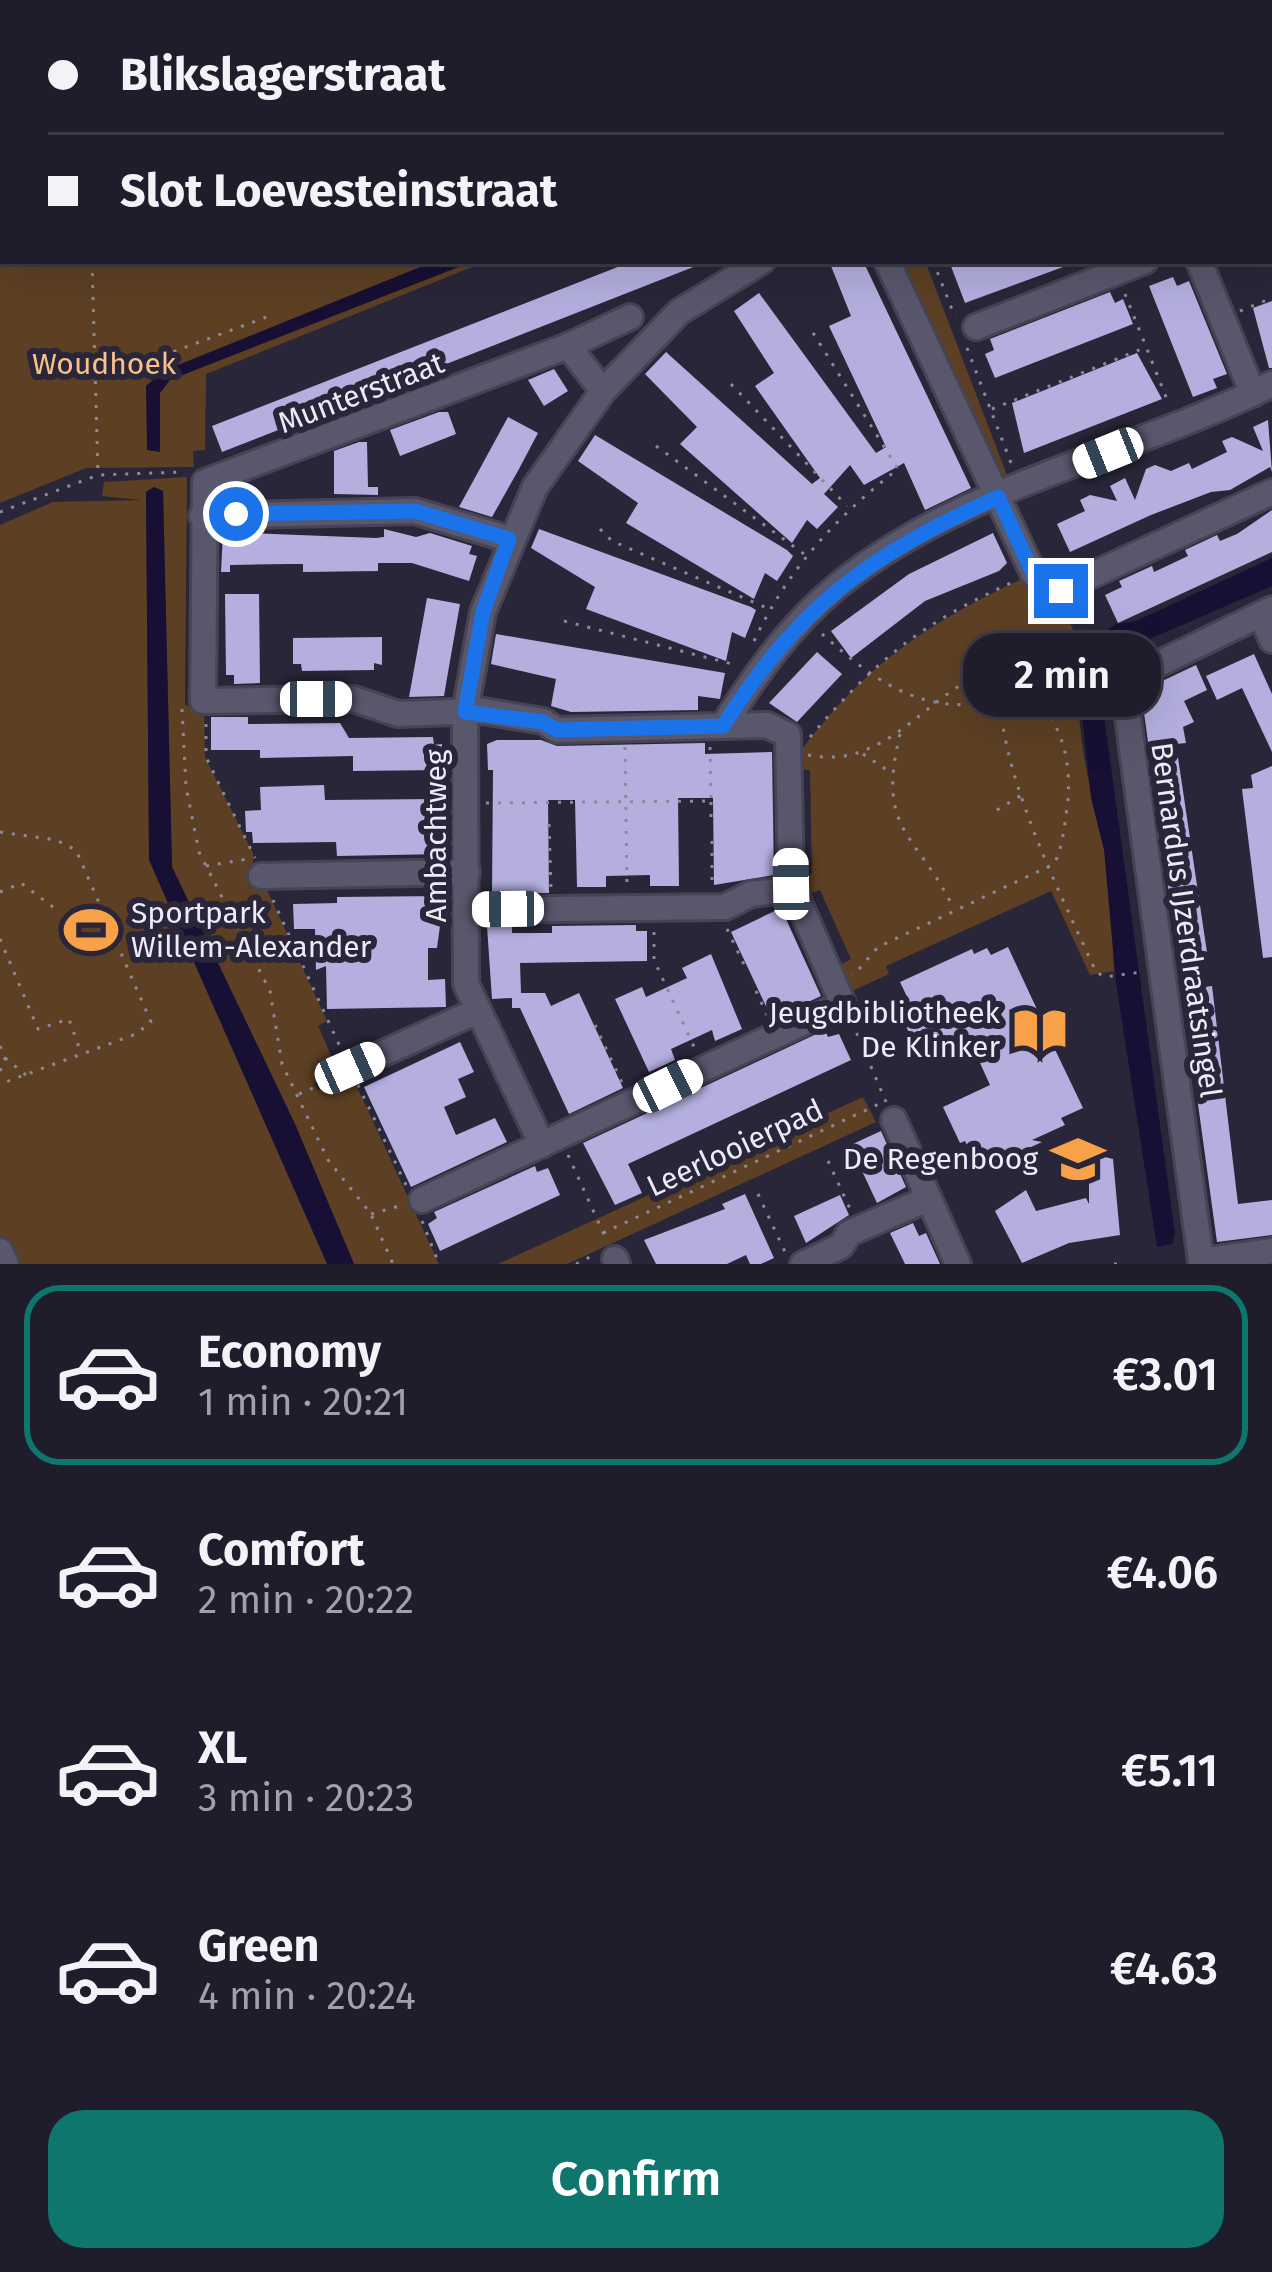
<!DOCTYPE html>
<meta charset="utf-8">
<style>
:root{--surface:#1f1c2b;--page:#272533;--text:#f1f3f6;--muted:#a1a1a9;--line:#3c3a47;--accent:#0f766e}
body{margin:0;font-family:"Fira Sans",sans-serif;background:var(--page);color:var(--text);height:100vh;display:flex;flex-direction:column;font-size:45px;white-space:nowrap}
*{box-sizing:border-box;margin:0}
p{font-size:39px;color:var(--muted)}
.icon{flex:none;width:66px;height:66px;fill:none;stroke:currentColor;stroke-width:2;stroke-linecap:round;stroke-linejoin:round}
.map{position:relative;height:1264px;overflow:hidden}
.side{display:flex;flex-direction:column;background:var(--surface);flex:1}
.side>*{flex:none}
.hud{position:absolute;left:0px;top:0px;width:1272px;height:264px;box-shadow:0 12px 48px #0002,0 0 0 3px var(--line);display:grid;align-content:center;height:264px;padding:0 48px;background:var(--surface)}
.end{position:absolute;width:54px;height:54px;margin:-27px;border:15px solid #1a73e8;background:#fff;box-shadow:0 0 0 6px #fff}
.from{border-radius:50%}
.bubble{position:absolute;height:84px;border-radius:36px;background:var(--surface);box-shadow:0 12px 48px #0002,0 0 0 3px var(--line);font-size:39px;font-weight:600;line-height:84px;text-align:center}
.car{position:absolute;width:36px;height:72px;margin:-36px -18px;border-radius:15px;box-shadow:0 0 9px 3px #0007;background:linear-gradient(#fff 24%,#345 0 40%,#fff 0 76%,#345 0 86%,#fff 0)}
.hud b{display:flex;align-items:center;gap:42px;height:114px;font-size:45px}
.hud b+b{border-top:3px solid var(--line)}
.hud i{width:30px;height:30px;background:var(--text)}
ul{padding:21px 0 0;list-style:none}
li{display:flex;align-items:center;gap:36px;height:180px;margin:0 24px 18px;padding:0 24px;border:6px solid transparent;border-radius:36px}
li div{flex:1}
li b{display:block;font-size:45px}
li em{font-style:normal;font-weight:600}
li.active{border-color:var(--accent)}
li>.icon{width:108px;height:108px;stroke-width:1.5}
.cta{display:flex;gap:24px;margin-top:auto;padding:24px 48px}
.cta a{flex:1;height:138px;border-radius:36px;background:var(--accent);color:#fff;font-size:48px;font-weight:600;line-height:138px;text-align:center}
.map>svg:first-child{display:block}
.green{fill:#5d4024}
.water{fill:#181034}
.lines{fill:none;stroke-linecap:round;stroke-linejoin:round}
.stream{stroke:#181034;stroke-width:6}
.building{fill:#b4afdf}
.minor-casing{stroke:#464454;stroke-width:30}
.path{stroke:#8c8a99;stroke-width:3;stroke-dasharray:3 9;stroke-linecap:butt}
.minor{stroke:#59576c;stroke-width:24}
.route{stroke:#1a73e8;stroke-width:15}
.labels{text-anchor:middle;dominant-baseline:central;stroke-width:12;stroke-linejoin:round;paint-order:stroke}
.park-label{font-size:30px;fill:#fbc088;stroke:#292639}
.street-label{font-size:30px;fill:#ecebf7;stroke:#292639}
.poi-label{font-size:30px;fill:#ecebf7;stroke:#292639;text-anchor:end}
</style>
<div class="map">
<svg width="1272" height="1264" viewBox="0 0 1272 1264">
<rect width="100%" height="100%" fill="#292639"/>
<g class="green">
<polygon points="0,0 1165,0 3,3 3,261 487,261 206,374 205,450 193,451 194,467 86,468 0,503"/>
<polygon points="895,261 925,261 1007,475 999,478 942,345 937,347"/>
<polygon points="187,477 185,705 204,710 205,757 253,853 253,888 266,888 327,1021 318,1026 338,1071 314,1084 318,1090 351,1074 439,1264 354,1264 295,1124 172,867 163,492 154,487 146,492 149,842 329,1264 0,1264 0,525 53,502 142,500 102,496 104,482"/>
<path d="M1024 578 1033 596 1061 601 1074 632 1088 646C1064 680 1090 797 1103 839 1112 870 1112 937 1114 971L1090 975 1051 891 886 966 889 974 852 991 840 965 851 959 820 890 807 895 798 876 812 874 810 770 796 769C800 745 814 735 829 716 885 651 947 614 1024 578Z"/>
<polygon points="863,1097 876,1122 567,1264 498,1264"/>
</g>
<g class="water">
<polygon points="435,261 474,261 170,380 160,393 160,452 147,450 146,386 163,371"/>
<polygon points="154,487 163,491 172,867 295,1124 354,1264 327,1264 149,860 146,492"/>
<polygon points="1272,558 1272,586 1106,658 1098,672 1175,1234 1172,1244 1157,1247 1116,983 1104,850 1091,798 1075,651 1116,624 1136,621"/>
</g>
<g class="lines">
<g class="stream">
<polyline points="766,0 767,3"/>
<polyline points="1096,3 1104,0"/>
</g>
</g>
<g class="building">
<polygon points="633,261 706,262 222,452 212,426"/>
<polygon points="829,261 863,261 971,488 925,510 904,463 864,485 850,465 824,494 838,507 817,529 807,520 792,543 680,444 697,427 645,374 666,352 812,484 820,478 755,386 774,373 734,311 759,293 876,453 886,447 829,326 851,316"/>
<polygon points="949,261 1074,261 1074,263 965,303"/>
<polygon points="1173,277 1177,286 1189,281 1227,374 1213,379 1217,388 1193,397 1149,286"/>
<polygon points="1110,292 1115,303 1123,299 1133,324 995,378 985,354 994,350 990,339"/>
<polygon points="1272,301 1272,368 1269,368 1253,308"/>
<polygon points="1137,353 1162,399 1024,453 1012,403"/>
<polygon points="554,369 568,391 544,406 528,380"/>
<polygon points="439,412 448,412 456,434 400,456 390,430"/>
<polygon points="508,417 538,433 519,469 492,517 459,507"/>
<polygon points="1268,420 1272,472 1270,467 1230,490 1211,492 1151,515 1070,552 1057,524 1085,511 1080,500 1090,495 1117,501 1110,486 1125,478 1135,500 1146,469 1155,465 1171,471 1189,463 1192,469 1227,452 1222,441 1232,437 1263,451 1253,427"/>
<polygon points="595,435 787,550 793,556 777,581 765,573 754,599 626,523 638,503 578,461"/>
<polygon points="359,442 367,442 368,487 378,487 378,495 334,494 334,451"/>
<polygon points="1272,510 1272,552 1118,623 1105,595 1122,587 1119,581 1152,566 1154,572 1188,556 1185,550 1217,535 1220,541 1237,534"/>
<polygon points="384,529 416,537 430,533 472,546 469,554 477,556 469,581 412,563 378,563 378,571 303,572 303,564 289,564 230,565 230,572 221,572 223,532 376,538 384,537"/>
<polygon points="539,529 751,607 756,610 745,638 732,632 726,661 586,609 595,587 531,548"/>
<polygon points="993,533 1007,563 999,571 925,601 851,658 831,631 909,574"/>
<polygon points="225,594 259,594 260,683 234,684 234,675 226,675"/>
<polygon points="427,598 460,604 447,678 444,696 409,697"/>
<polygon points="496,634 725,673 720,699 698,696 698,710 571,712 551,706 556,679 491,664"/>
<polygon points="382,637 382,665 374,663 374,670 302,671 301,664 293,664 293,638"/>
<polygon points="817,652 842,674 797,722 769,703"/>
<polygon points="1254,654 1272,694 1272,752 1242,688 1217,700 1206,676"/>
<polygon points="1196,665 1207,690 1184,701 1194,722 1183,727 1186,743 1176,744 1208,959 1201,960 1205,987 1212,986 1238,1204 1272,1200 1272,1235 1217,1242 1141,691"/>
<polygon points="211,717 248,717 248,724 340,723 349,738 433,737 434,745 442,744 442,770 353,771 353,756 260,758 260,750 211,750"/>
<polygon points="497,740 541,740 557,746 705,743 705,754 772,752 774,875 714,885 713,798 678,798 679,886 650,886 650,875 606,876 606,887 577,887 575,800 548,800 549,893 492,893 493,770 488,770 487,744"/>
<polygon points="1272,766 1272,957 1263,958 1242,789 1253,788 1251,775"/>
<polygon points="324,785 325,800 435,799 444,854 337,856 336,842 253,843 252,832 246,832 245,811 261,810 260,787"/>
<polygon points="444,896 437,948 428,948 428,980 445,979 446,1007 327,1009 326,966 316,970 315,929 294,929 293,904 337,903 337,897"/>
<polygon points="781,908 821,996 772,1019 731,932"/>
<polygon points="636,925 636,931 647,931 647,961 520,963 521,993 545,993 551,1006 579,993 623,1088 569,1114 520,1008 512,1008 512,998 492,999 487,926 512,926 512,933 552,933 552,926"/>
<polygon points="1008,947 1041,1018 1046,1016 1054,1034 1049,1037 1083,1108 1061,1118 1065,1125 1032,1140 1042,1142 986,1168 978,1150 971,1153 965,1141 960,1143 943,1107 990,1085 966,1032 919,1054 902,1018 907,1016 903,1007 910,1003 900,982 972,949 974,954 987,948 991,955"/>
<polygon points="711,954 742,1029 715,1041 712,1030 684,1043 671,1049 675,1060 649,1072 615,999 642,987 646,997 687,978 682,968"/>
<polygon points="825,1030 828,1037 839,1034 851,1060 628,1164 642,1193 615,1205 583,1143"/>
<polygon points="460,1042 474,1072 458,1079 466,1097 444,1107 456,1135 495,1118 507,1142 411,1187 364,1087"/>
<polygon points="881,1131 906,1187 877,1203 856,1158 850,1161 844,1148"/>
<polygon points="1089,1153 1113,1159 1120,1235 1069,1243 1022,1263 995,1211 1026,1190 1036,1211 1086,1198 1089,1204"/>
<polygon points="535,1166 537,1172 548,1168 560,1195 440,1251 428,1224 437,1218 434,1212"/>
<polygon points="745,1194 774,1258 761,1264 750,1264 746,1255 727,1264 656,1264 644,1240 725,1209 722,1204"/>
<polygon points="840,1195 849,1215 806,1243 794,1216"/>
<polygon points="913,1223 919,1236 926,1233 940,1264 905,1264 890,1233"/>
</g>
<g class="lines">
<defs>
<g id="minor">
<polyline points="1269,28 1272,26"/>
<polyline points="1269,211 1272,210"/>
<polyline points="0,253 3,252"/>
<polyline points="887,261 1033,573 1051,594 1272,492"/>
<polyline points="1199,261 1253,394"/>
<polyline points="976,327 1145,261"/>
<polyline points="568,346 603,391"/>
<polyline points="202,516 415,511 509,539"/>
<polyline points="1272,609 1123,681 1201,1261 1272,1251"/>
<polyline points="1261,615 1272,640"/>
<path d="M723 726C756 674 790 625 839 585 962 485 1132 454 1272 384"/>
<polyline points="261,876 467,872"/>
<polyline points="466,910 725,907 751,894 794,889"/>
<polyline points="350,1068 477,1011"/>
<polyline points="894,1120 958,1264"/>
<polyline points="542,1145 466,984 465,712 483,612 535,487 603,391 679,312 762,261"/>
<polyline points="422,1200 843,1004 791,884 788,735 767,725 557,730 543,721 483,711 398,714 354,699 203,701 205,482 568,346 630,317"/>
<polyline points="0,1251 6,1264"/>
<polyline points="615,1259 617,1264"/>
<polyline points="803,1264 841,1246 849,1233 928,1199"/>
</g>
</defs>
<use href="#minor" class="minor-casing"/>
<g class="path">
<polyline points="594,0 595,3"/>
<polyline points="650,0 652,3"/>
<polyline points="724,0 726,3"/>
<polyline points="793,0 794,3"/>
<polyline points="93,3 93,0"/>
<polyline points="638,3 646,0"/>
<polyline points="1037,3 1046,0"/>
<polyline points="1148,3 1156,0"/>
<polyline points="1269,54 1272,52"/>
<polyline points="0,97 3,99"/>
<polyline points="1269,127 1272,126"/>
<polyline points="92,261 98,474"/>
<polyline points="933,261 955,317"/>
<polyline points="1125,294 1168,402"/>
<polyline points="1240,311 1272,298"/>
<polyline points="967,348 1011,463"/>
<polyline points="91,358 151,360 272,315"/>
<polyline points="731,384 847,506"/>
<polyline points="992,409 1144,348"/>
<polyline points="656,446 804,554"/>
<polyline points="0,512 98,475 183,472"/>
<polyline points="600,529 612,541 767,608"/>
<path d="M1036 609 1025 642 1000 668C991 759 1059 890 1096 972L1105 977 1142 972"/>
<polyline points="1070,611 1109,666"/>
<polyline points="564,621 736,665"/>
<path d="M822 634C856 664 890 693 935 702 959 707 975 701 998 715"/>
<path d="M754 641C788 569 836 517 898 469L810 328"/>
<polyline points="182,709 186,787 199,852 270,991 282,1064 328,1160 371,1214 393,1264"/>
<polyline points="206,724 206,757 255,858"/>
<path d="M900 734C876 833 916 831 954 909"/>
<path d="M810 737C878 658 920 624 1015 581"/>
<polyline points="625,747 627,888"/>
<polyline points="863,754 890,772"/>
<path d="M808 755C889 771 926 691 995 668 1051 697 1075 744 1067 808 1064 827 1063 847 1054 864L878 947 853 976"/>
<polyline points="711,802 711,822"/>
<polyline points="486,803 711,801 710,747"/>
<polyline points="997,810 1022,795"/>
<polyline points="549,824 551,889"/>
<polyline points="0,832 56,840 76,850 151,1022 136,1034 0,1084"/>
<polyline points="712,841 712,887"/>
<polyline points="206,866 248,859"/>
<polyline points="0,892 21,883 53,907"/>
<polyline points="273,900 341,1049"/>
<polyline points="727,929 747,971"/>
<polyline points="654,932 654,960 696,1051"/>
<polyline points="0,939 38,1029 69,1019 81,1053"/>
<polyline points="756,991 768,1017"/>
<polyline points="852,1022 886,1102"/>
<polyline points="595,1025 623,1085"/>
<polyline points="0,1046 5,1058 0,1071"/>
<polyline points="5,1058 26,1075"/>
<polyline points="358,1085 406,1185"/>
<polyline points="299,1094 334,1079"/>
<polyline points="568,1155 606,1239"/>
<polyline points="828,1161 851,1211"/>
<polyline points="758,1194 785,1252"/>
<polyline points="371,1214 403,1205"/>
<polyline points="422,1221 439,1264"/>
<polyline points="603,1233 879,1104"/>
<polyline points="576,1264 596,1254"/>
<polyline points="1114,1264 1125,1264"/>
</g>
<use href="#minor" class="minor"/>
</g>
<g class="lines">
<path class="route" d="M236 514 415 511 509 539 483 612 465 712 543 722 557 730 723 726C802 603 865 558 998 497L1037 582 1051 594 1061 591"/>
</g>
<defs>
<symbol id="stadium-bare" viewBox="-9 -9 18 18"><path d="M0-5a6.5 5 0 1 0 0 10a6.5 5 0 1 0 0-10ZM-3.5-1.8h7v3.6h-7Z" fill="#f7a248" stroke="#292639" stroke-width="2.5" paint-order="stroke"/></symbol>
<symbol id="library-bare" viewBox="-9 -9 18 18"><path d="M-6-4Q-3-5.5-.7-3.5V5Q-3 3-6 4ZM6-4Q3-5.5 .7-3.5V5Q3 3 6 4Z" fill="#f7a248" stroke="#292639" stroke-width="2.5" paint-order="stroke"/></symbol>
<symbol id="school-bare" viewBox="-9 -9 18 18"><path d="M0-5L7-2L0 1L-7-2ZM-4 1L0 2.5L4 1V4Q0 6-4 4Z" fill="#f7a248" stroke="#292639" stroke-width="2.5" paint-order="stroke"/></symbol>
</defs>
<g fill-rule="evenodd">
<use href="#stadium-bare" x="53" y="892" width="76" height="76"/>
<use href="#library-bare" x="1002" y="992" width="76" height="76"/>
<use href="#school-bare" x="1040" y="1121" width="76" height="76"/>
</g>
<g class="labels">
<g class="park-label">
<text x="104" y="364">Woudhoek</text>
</g>
<g class="street-label">
<text transform="translate(361 393) rotate(-21)">Munterstraat</text>
<text transform="translate(436 836) rotate(-90)">Ambachtweg</text>
<text transform="translate(1186 920) rotate(82)">Bernardus IJzerdraatsingel</text>
<text transform="translate(735 1148) rotate(-25)">Leerlooierpad</text>
</g>
<g class="poi-label">
<text x="131" y="913" text-anchor="start">Sportpark<tspan x="131" dy="34">Willem-Alexander</tspan></text>
<text x="1000" y="1013">Jeugdbibliotheek<tspan x="1000" dy="34">De Klinker</tspan></text>
<text x="1038" y="1159">De Regenboog</text>
</g>
</g>
</svg>
<i class="end from" style="left:236px;top:514px"></i>
<i class="end" style="left:1061px;top:591px"></i>
<div class="bubble" style="left:963px;top:633px;width:198px">2 min</div>
<i class="car" style="left:1108px;top:453px;rotate:248deg"></i>
<i class="car" style="left:316px;top:699px;rotate:90deg"></i>
<i class="car" style="left:791px;top:884px;rotate:359deg"></i>
<i class="car" style="left:508px;top:909px;rotate:269deg"></i>
<i class="car" style="left:350px;top:1068px;rotate:66deg"></i>
<i class="car" style="left:668px;top:1086px;rotate:64deg"></i>
<div class="hud">
<b><i class="from"></i>Blikslagerstraat</b>
<b><i></i>Slot Loevesteinstraat</b>
</div>
</div>
<section class="side">
<ul>
<li class="active"><svg class="icon" aria-label="car" viewBox="0 0 24 24"><path d="M5 17H2v-5l4-1 3-4h7l3 4 3 1v5h-3M9 17h6M6 11h13"/><circle cx="7" cy="17" r="2"/><circle cx="17" cy="17" r="2"/></svg><div><b>Economy</b><p>1 min · 20:21</p></div><em>€3.01</em></li>
<li><svg class="icon" aria-label="car" viewBox="0 0 24 24"><path d="M5 17H2v-5l4-1 3-4h7l3 4 3 1v5h-3M9 17h6M6 11h13"/><circle cx="7" cy="17" r="2"/><circle cx="17" cy="17" r="2"/></svg><div><b>Comfort</b><p>2 min · 20:22</p></div><em>€4.06</em></li>
<li><svg class="icon" aria-label="car" viewBox="0 0 24 24"><path d="M5 17H2v-5l4-1 3-4h7l3 4 3 1v5h-3M9 17h6M6 11h13"/><circle cx="7" cy="17" r="2"/><circle cx="17" cy="17" r="2"/></svg><div><b>XL</b><p>3 min · 20:23</p></div><em>€5.11</em></li>
<li><svg class="icon" aria-label="car" viewBox="0 0 24 24"><path d="M5 17H2v-5l4-1 3-4h7l3 4 3 1v5h-3M9 17h6M6 11h13"/><circle cx="7" cy="17" r="2"/><circle cx="17" cy="17" r="2"/></svg><div><b>Green</b><p>4 min · 20:24</p></div><em>€4.63</em></li>
</ul>
<div class="cta"><a>Confirm</a></div>
</section>
